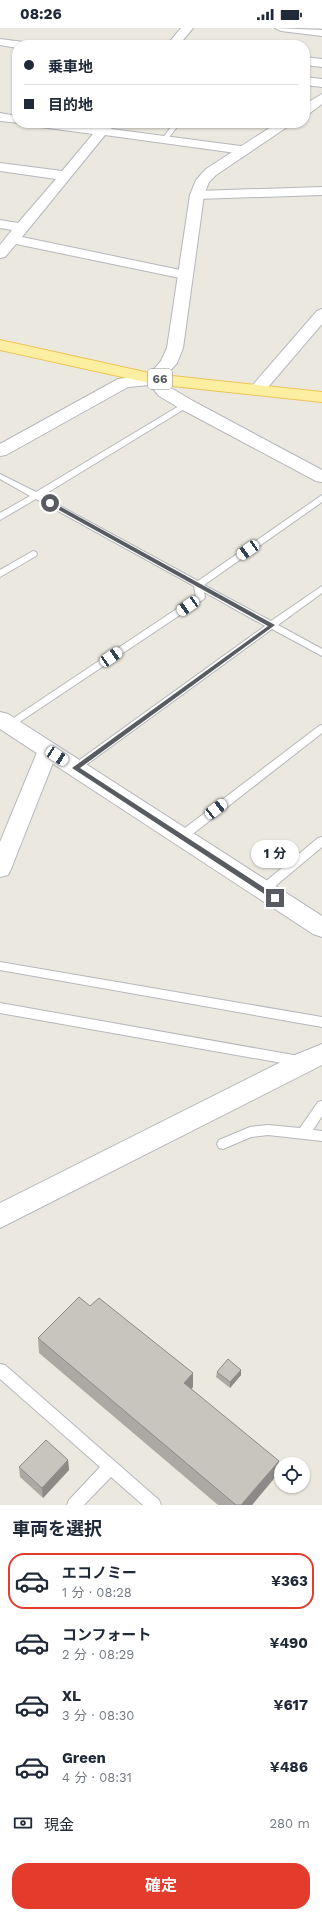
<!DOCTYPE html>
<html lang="ja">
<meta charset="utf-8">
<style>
:root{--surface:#fff;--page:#f6f6f7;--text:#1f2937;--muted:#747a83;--line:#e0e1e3;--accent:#e43c2c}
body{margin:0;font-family:"Work Sans","Noto Sans JP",sans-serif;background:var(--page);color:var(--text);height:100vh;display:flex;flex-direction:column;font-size:15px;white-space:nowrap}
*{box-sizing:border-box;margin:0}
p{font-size:13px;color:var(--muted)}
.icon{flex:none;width:22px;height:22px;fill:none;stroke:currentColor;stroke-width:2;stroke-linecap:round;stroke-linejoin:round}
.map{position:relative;height:1477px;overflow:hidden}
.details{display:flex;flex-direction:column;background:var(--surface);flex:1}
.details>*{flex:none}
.guide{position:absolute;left:12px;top:12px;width:298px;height:88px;border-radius:16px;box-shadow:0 1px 3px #0004;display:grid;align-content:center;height:88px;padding:0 12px;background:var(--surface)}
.controls{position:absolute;left:274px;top:1429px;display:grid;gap:8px}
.controls a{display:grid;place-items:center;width:36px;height:36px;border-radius:50%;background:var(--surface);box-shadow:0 1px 3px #0004;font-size:20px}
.end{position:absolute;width:18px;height:18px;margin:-9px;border:5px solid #585c60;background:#fff;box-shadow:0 0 0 2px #fff}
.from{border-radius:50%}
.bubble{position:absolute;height:28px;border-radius:14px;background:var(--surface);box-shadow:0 1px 3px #0004;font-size:13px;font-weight:700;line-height:28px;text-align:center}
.car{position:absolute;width:12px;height:24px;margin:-12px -6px;border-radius:5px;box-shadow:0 0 3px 1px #0007;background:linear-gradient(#fff 24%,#345 0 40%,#fff 0 76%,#345 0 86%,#fff 0)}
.guide b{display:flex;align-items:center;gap:14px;height:38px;font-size:15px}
.guide b+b{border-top:1px solid var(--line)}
.guide i{width:10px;height:10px;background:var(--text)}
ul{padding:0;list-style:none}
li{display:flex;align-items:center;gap:12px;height:56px;margin:0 8px 6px;padding:0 4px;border:2px solid transparent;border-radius:16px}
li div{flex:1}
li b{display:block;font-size:15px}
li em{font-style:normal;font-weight:700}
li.active{border-color:var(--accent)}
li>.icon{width:36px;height:36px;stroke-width:1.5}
h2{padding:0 12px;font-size:18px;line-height:48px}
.pay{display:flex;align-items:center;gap:10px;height:44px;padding:0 12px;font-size:15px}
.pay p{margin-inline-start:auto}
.cta{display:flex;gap:8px;margin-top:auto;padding:8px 12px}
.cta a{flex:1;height:46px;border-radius:16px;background:var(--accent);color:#fff;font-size:16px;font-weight:700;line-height:46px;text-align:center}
.status{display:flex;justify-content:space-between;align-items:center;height:28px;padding:0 20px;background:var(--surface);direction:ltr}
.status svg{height:11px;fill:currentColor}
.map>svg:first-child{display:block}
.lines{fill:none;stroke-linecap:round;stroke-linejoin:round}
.service-casing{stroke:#b5b7bc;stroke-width:2}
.minor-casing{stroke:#b5b7bc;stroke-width:2}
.tertiary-casing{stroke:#b5b7bc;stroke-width:2}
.primary-casing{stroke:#edc456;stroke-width:2}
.service{fill:#fff;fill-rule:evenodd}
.minor{fill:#fff;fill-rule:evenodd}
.tertiary{fill:#fff;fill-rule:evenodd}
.primary{fill:#fdefa2;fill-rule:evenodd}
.wall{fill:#aca9a4}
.shaded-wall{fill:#8c8a86}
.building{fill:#c8c5bf;stroke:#8c8a86}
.route{fill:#585c60}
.labels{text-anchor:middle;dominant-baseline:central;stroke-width:3;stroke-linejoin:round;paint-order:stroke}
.shield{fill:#fff;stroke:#8a8d90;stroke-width:1}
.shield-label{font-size:12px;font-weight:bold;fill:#585c60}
</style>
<div class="status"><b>08:26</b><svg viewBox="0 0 49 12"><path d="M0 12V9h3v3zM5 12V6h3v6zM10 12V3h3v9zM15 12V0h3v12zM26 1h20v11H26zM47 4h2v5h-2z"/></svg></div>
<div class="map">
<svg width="322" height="1477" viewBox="0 0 322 1477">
<rect width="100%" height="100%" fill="#ebe9df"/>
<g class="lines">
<defs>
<g id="service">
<polygon points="174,95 180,95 167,112 163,112 162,111"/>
<polygon points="184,375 187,375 191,377 42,468 198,553 322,467 322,474 204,557 271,593 322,558 322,565 278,597 322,621 322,628 272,601 79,742 71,742 70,740 71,738 265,598 204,564 205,569 204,571 12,699 6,699 4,697 6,695 196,568 194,558 36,471 0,492 0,485 30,468 0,451 0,446 36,464"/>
<polygon points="33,523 36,524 37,526 36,528 0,549 0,542"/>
<polygon points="322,697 322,705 185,812 177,812 176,809 177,806 319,698"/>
<polygon points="322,809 322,819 267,865 259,865 258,862 259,859 318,810"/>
<polygon points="0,934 322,989 322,999 0,942"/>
<polygon points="0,975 299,1028 303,1030 305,1033 303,1036 299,1038 0,985"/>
<polygon points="322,1073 322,1088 313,1102 322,1103 322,1113 268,1107 251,1109 223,1121 219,1120 217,1116 219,1112 250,1099 268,1097 300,1100 318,1074"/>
<polygon points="0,1336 5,1337 159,1472 161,1477 143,1477 111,1449 84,1477 67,1477 69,1472 100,1439 0,1351"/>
</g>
<g id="minor">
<polygon points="181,0 193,0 179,17 167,17"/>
<polygon points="275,0 322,2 322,8 281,3"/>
<polygon points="0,11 24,14 30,17 17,17 17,20 0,17"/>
<polygon points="305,29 322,31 322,39 305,37"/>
<polygon points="305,49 322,51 322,59 305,57"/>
<polygon points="0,85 17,88 17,95 20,95 0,93"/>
<polygon points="35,95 70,95 99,99 102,95 115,95 111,101 248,119 250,122 248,125 243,126 105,107 22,209 185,243 190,244 192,247 190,250 185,251 16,216 5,229 0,230 0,217 12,202 0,200 0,192 18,195 56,151 0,143 0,135 62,143 93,106 41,99 37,98"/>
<polygon points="322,159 322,167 197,171 192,170 190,167 192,164 197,163"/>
<polygon points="322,281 322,296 263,365 257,367 251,365 249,362 251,359 317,283"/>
<polygon points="48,715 55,717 58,722 11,841 8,847 0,849 0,814 38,722 41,717"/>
<polygon points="322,1016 322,1037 0,1200 0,1175 295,1027"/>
</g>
<g id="tertiary">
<polygon points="322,66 322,76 310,85 305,86 305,76"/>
<polygon points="277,95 293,95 216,147 209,154 204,167 183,320 177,335 163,351 171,360 193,373 322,442 322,454 316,453 181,381 159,368 150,357 128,359 6,427 0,428 0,416 118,351 149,347 161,333 167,320 190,167 196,152 206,141"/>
<polygon points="0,684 8,686 322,888 322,909 313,906 0,701"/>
</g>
<polygon id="primary" points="0,312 154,346 322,364 322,374 154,356 0,322"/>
</defs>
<use href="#service" class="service-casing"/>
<use href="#minor" class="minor-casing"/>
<use href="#tertiary" class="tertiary-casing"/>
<use href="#primary" class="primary-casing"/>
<use href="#service" class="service"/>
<use href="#minor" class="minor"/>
<use href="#tertiary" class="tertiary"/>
<use href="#primary" class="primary"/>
</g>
<g class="wall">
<polygon points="38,1310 193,1359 191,1361 277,1447 252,1477 218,1477 39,1325"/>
<polygon points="217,1344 241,1347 230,1360 216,1349"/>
<polygon points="68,1432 69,1442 43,1470 20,1449 19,1439"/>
</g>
<g class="shaded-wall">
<polygon points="241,1342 241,1347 230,1360 230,1354"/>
<polygon points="193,1345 193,1359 184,1370 184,1355"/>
<polygon points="68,1432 69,1442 43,1470 42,1460"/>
<polygon points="279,1433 277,1447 252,1477 241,1477"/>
</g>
<g class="building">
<polygon points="79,1269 90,1278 99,1270 193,1345 184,1355 279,1433 241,1477 236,1477 38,1310"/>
<polygon points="228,1331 241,1342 230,1354 217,1344"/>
<polygon points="46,1412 68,1432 42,1460 19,1439"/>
</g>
<polygon class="route" points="48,474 52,474 275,597 80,740 277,868 277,871 272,871 72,740 268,598 48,476"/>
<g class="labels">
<rect class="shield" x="148" y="341" width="24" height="20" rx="3"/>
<g class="shield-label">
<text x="160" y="351">66</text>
</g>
</g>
</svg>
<div class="controls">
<a><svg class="icon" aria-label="locate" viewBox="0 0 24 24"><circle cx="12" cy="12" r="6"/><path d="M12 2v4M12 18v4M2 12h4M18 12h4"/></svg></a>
</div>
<i class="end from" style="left:50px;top:475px"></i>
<i class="end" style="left:275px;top:870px"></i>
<div class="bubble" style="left:251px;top:812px;width:48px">1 分</div>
<i class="car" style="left:248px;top:522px;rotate:235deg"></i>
<i class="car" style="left:188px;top:578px;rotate:236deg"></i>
<i class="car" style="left:111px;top:629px;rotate:56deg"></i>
<i class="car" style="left:57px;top:728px;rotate:123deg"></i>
<i class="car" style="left:216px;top:781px;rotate:52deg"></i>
<div class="guide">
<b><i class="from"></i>乗車地</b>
<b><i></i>目的地</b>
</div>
</div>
<section class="details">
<h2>車両を選択</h2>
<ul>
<li class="active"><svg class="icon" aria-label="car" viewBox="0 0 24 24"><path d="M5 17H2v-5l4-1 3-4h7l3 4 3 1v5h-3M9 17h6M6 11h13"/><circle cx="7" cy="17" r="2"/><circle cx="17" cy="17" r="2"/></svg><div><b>エコノミー</b><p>1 分 · 08:28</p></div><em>¥363</em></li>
<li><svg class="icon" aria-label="car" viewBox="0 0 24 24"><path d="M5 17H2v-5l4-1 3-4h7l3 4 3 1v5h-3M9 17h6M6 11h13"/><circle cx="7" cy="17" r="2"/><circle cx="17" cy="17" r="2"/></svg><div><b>コンフォート</b><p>2 分 · 08:29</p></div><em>¥490</em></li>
<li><svg class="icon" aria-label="car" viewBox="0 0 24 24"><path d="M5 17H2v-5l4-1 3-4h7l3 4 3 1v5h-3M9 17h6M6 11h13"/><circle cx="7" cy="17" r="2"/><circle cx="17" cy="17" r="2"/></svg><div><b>XL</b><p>3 分 · 08:30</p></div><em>¥617</em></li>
<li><svg class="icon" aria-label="car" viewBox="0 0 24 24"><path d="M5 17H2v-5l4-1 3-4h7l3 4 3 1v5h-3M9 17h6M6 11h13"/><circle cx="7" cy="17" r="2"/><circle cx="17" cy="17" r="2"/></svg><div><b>Green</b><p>4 分 · 08:31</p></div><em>¥486</em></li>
</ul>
<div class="pay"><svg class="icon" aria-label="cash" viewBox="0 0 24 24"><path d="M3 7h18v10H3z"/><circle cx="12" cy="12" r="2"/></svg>現金<p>280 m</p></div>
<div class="cta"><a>確定</a></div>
</section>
